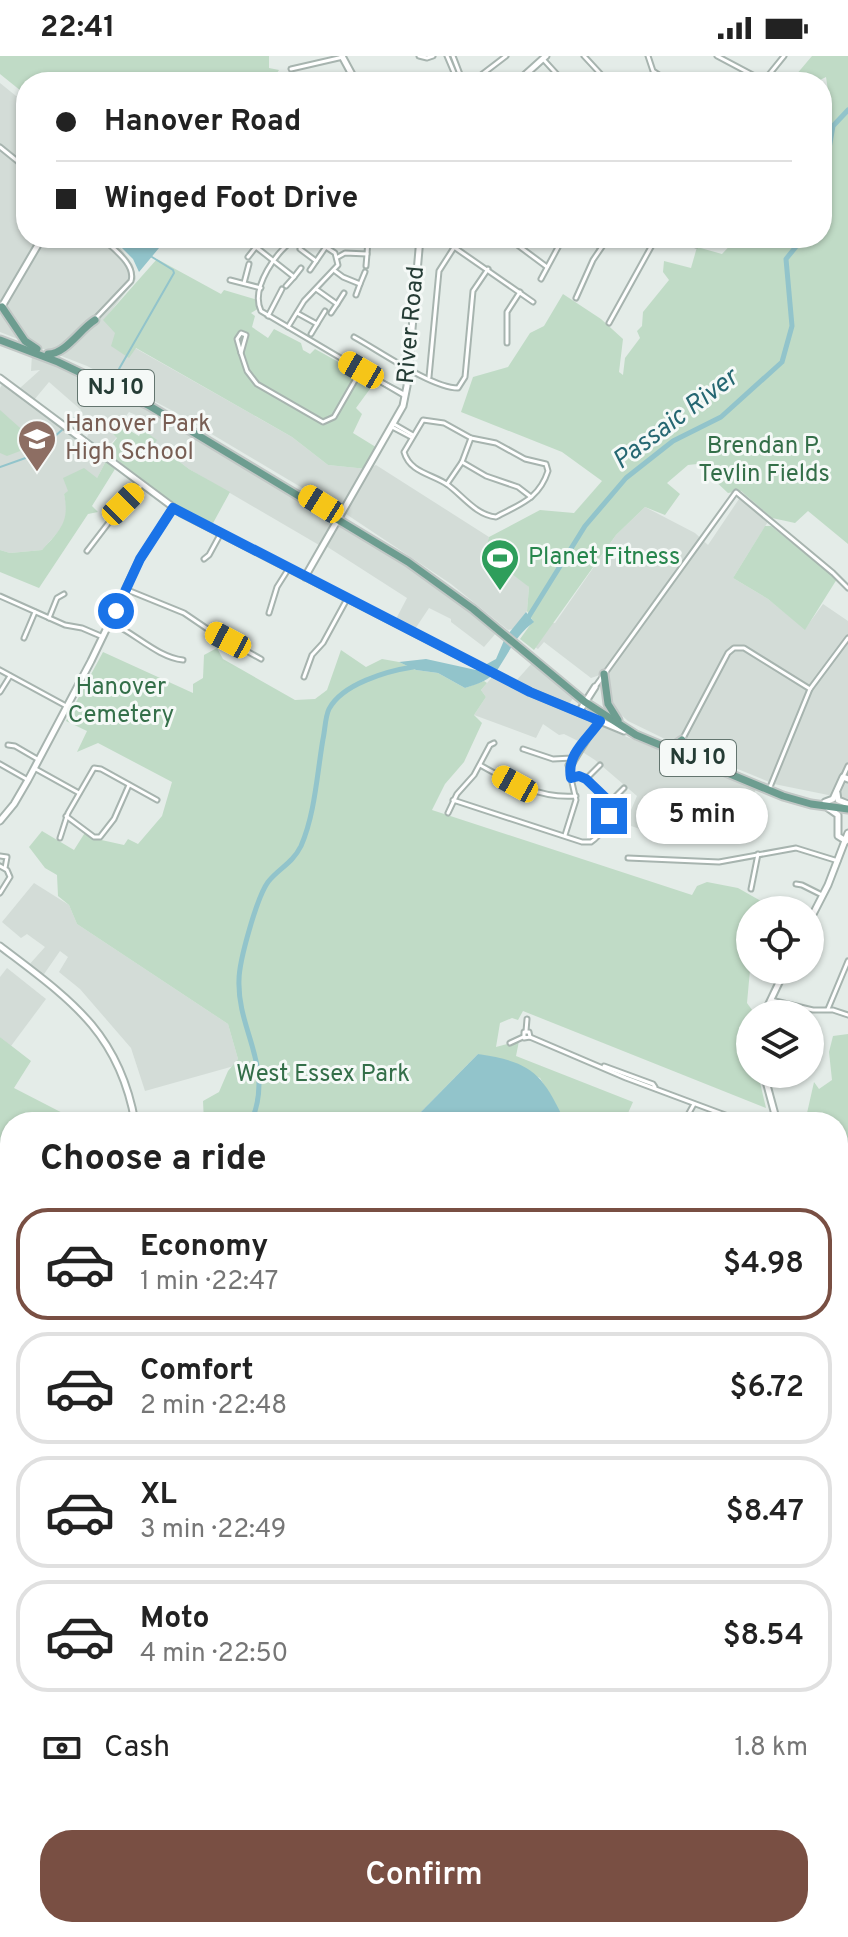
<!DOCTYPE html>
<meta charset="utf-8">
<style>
:root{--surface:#fff;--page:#f6f6f6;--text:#222;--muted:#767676;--line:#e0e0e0;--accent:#794f43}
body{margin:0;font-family:Overpass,sans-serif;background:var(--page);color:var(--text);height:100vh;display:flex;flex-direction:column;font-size:30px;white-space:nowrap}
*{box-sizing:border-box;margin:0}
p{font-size:26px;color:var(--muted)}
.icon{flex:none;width:44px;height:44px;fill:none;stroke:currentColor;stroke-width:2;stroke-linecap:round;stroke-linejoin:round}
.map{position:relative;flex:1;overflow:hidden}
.panel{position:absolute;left:0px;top:1056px;width:848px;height:826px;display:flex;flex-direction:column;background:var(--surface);border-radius:32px 32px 0 0;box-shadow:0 2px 6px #0004}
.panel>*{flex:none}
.banner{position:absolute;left:16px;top:16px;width:816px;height:176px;border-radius:32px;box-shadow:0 2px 6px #0004;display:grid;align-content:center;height:176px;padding:0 40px;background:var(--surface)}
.controls{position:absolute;left:736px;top:840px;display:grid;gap:16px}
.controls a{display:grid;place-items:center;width:88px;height:88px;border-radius:50%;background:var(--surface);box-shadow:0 2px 6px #0004;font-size:40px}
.end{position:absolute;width:36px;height:36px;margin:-18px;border:10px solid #1a73e8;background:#fff;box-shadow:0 0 0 4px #fff}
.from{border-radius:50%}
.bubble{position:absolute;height:56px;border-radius:28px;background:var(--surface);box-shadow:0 2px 6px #0004;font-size:26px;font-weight:600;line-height:56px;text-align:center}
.car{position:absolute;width:24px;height:48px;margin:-24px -12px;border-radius:10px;box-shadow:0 0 6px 2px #0007;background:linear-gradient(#f5c518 24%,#345 0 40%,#f5c518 0 76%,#345 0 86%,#f5c518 0)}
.banner b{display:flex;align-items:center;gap:28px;height:76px;font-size:30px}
.banner b+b{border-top:2px solid var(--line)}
.banner i{width:20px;height:20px;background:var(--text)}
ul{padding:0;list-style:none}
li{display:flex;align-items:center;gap:24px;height:112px;margin:0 16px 12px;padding:0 24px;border:4px solid var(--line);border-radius:32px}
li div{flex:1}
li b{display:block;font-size:30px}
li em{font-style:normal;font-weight:600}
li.on{border-color:var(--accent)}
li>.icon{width:72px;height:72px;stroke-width:1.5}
h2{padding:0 40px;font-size:36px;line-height:96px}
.pay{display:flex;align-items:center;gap:20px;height:88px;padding:0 40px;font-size:30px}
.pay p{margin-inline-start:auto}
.primary-button{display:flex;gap:16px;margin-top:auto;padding:16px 40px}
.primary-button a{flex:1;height:92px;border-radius:32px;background:var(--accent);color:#fff;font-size:32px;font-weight:600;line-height:92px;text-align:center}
.status{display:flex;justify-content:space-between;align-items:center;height:56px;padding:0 40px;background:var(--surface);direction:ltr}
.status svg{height:22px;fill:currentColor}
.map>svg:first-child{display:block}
.built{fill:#d3dcd7}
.green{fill:#c0dbc6}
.water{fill:#92c4cb}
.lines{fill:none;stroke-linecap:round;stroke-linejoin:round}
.stream{stroke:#92c4cb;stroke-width:2}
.river{stroke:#92c4cb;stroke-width:5}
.minor-casing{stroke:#a7b4af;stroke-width:7}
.tertiary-casing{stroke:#a7b4af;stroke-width:9}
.primary-casing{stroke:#c2c8c6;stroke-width:11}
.minor{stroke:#fff;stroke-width:3}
.tertiary{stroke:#fff;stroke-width:5}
.primary{stroke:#6d9d90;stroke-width:7}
.route{stroke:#1a73e8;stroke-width:10}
.labels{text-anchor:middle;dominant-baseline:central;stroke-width:6;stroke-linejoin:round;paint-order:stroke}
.shield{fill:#f5f9f7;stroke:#63756f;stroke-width:2}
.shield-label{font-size:22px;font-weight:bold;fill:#253c35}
.street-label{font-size:24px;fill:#253c35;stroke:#f5f9f7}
.education-label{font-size:24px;fill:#785e54;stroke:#f5f9f7;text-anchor:start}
.park-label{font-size:24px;fill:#346f49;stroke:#f5f9f7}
.leisure-label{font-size:24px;fill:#27864d;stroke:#f5f9f7;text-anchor:start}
.water-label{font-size:26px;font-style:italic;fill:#256772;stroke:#f5f9f7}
</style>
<div class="status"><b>22:41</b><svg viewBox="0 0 49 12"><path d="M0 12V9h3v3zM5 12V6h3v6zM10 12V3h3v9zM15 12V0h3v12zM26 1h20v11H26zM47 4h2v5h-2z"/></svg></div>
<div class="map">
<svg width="848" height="1881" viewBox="0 0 848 1881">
<rect width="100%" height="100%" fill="#e4ece8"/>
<g class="built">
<polygon points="0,27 26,48 26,182 127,182 119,190 133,209 136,223 104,264 135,292 292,381 328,409 367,413 376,409 489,481 486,491 497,494 529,531 527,555 513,573 508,574 451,528 346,458 173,355 87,310 0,276"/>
<polygon points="32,298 84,320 161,358 416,514 497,576 484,591 451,566 451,563 429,552 415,573 396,563 407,542 326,490 319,489 189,413 155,387 156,384 146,376 147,364 129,356 113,378 117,381 104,395 87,381 91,373 76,361 81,354 49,326 34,344 20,332 40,314 31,315"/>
<polygon points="3,327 106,405 97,422 64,438 67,452 64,469 42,494 10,497 0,494 0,332"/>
<polygon points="741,440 769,464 733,522 768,543 805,573 823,548 848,565 848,743 774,728 665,683 628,665 617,655 608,634 609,616 591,622 544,586 538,593 523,583 534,566 555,567 616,479 645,451 695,477 708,489"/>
<polygon points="533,606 575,640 568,649 516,625"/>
<polygon points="493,620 525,637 627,681 756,733 739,772 721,773 709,779 692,780 643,774 625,768 637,740 595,704 581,695 578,685 564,678 559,679 543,668 536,682 474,659 486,641 481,634"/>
<polygon points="34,827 69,849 77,868 228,968 238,1003 234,1010 145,1035 131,992 80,933 59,916 68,901 60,895 42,921 28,910 45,891 27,878 21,882 2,866"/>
<polygon points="7,912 46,943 11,990 0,981 0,921"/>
<polygon points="0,1225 10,1229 10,1303 0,1295"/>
</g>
<g class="green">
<polygon points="0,0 269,0 269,12 279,14 271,26 26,26 26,39 0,18"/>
<polygon points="812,0 848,0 848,488 808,455 795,467 772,462 741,435 728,437 697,408 688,409 667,427 680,438 665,459 645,451 616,479 534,594 520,583 533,565 527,555 529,531 499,508 497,494 486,491 489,481 540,454 574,457 602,425 562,396 461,356 473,321 508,311 530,277 544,270 563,238 601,263 623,283 619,316 623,319 625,302 640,282 637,275 642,270 643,256 669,224 663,216 664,205 691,212 697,191 722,198 737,182 822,182 822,51 829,41 826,21 816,26 790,26"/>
<polygon points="157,203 221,238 224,234 258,244 259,252 251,257 255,260 252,271 268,282 274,273 301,287 303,294 310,298 315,293 375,326 356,352 362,358 353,377 379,393 367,413 328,409 292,381 136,292 129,302 111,290 115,277 103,264"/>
<polygon points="0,354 28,379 31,386 28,392 7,400 0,397"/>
<path d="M147 364 146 376 157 384 155 387 189 413 230 436 212 469C172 449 139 423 107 395L117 382 113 378 120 369 139 380Z"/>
<path d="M106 405 115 413 92 450 98 456 88 458 39 532 0 516V494L10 497 42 494C60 474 70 466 64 438L68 435 63 422 84 412 97 422Z"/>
<polygon points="765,470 771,470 837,523 805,574 768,543 733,522"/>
<polygon points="217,592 223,603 295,644 315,643 327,634 341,594 366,611 382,603 399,606 416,614 438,617 465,632 484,625 487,627 481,634 486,641 474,659 482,667 464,706 445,728 432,754 692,839 697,830 707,826 738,832 773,852 750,854 750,914 747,947 755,958 750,958 750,1018 758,1018 766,1052 523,955 518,964 512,962 500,967 496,991 519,985 516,1000 633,1046 624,1066 565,1066 540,1022 478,998 411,1066 204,1066 203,1045 219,1036 228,1015 238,1003 228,968 77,868 69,849 58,840 57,819 45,812 29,791 42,775 74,794 86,775 97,783 124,789 128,783 138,788 162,760 172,726 98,687 77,696 87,675 66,665 103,596 193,637 193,628 203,622 204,599"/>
<polygon points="848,978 848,1104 838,1117 838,1066 805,1066 814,1026 819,1033 832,1024 829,996 833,980"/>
<polygon points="0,981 31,1005 14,1032 80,1066 10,1066 10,1229 0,1225"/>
<polygon points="36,1872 273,1872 262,1881 38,1881"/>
</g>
<g class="water">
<polygon points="130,182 161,182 159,192 139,216 133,203 122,192"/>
<path d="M526 556 534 566C517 578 509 596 498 613 491 624 477 628 465 632L438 617 416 614 399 606 426 603 476 614 496 603 505 582Z"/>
<path d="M478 998C532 1006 542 1017 565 1066H411Z"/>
</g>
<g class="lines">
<g class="stream">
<polyline points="119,313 174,217 173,214 152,201"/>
<polyline points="67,369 76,361"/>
<polyline points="0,411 34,399 63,373"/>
<polyline points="0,1335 10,1326"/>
<polyline points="0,1826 10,1819"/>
</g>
<g class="river">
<polyline points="822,132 833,70 848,54"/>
<polyline points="526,565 585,470 626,422 673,385 721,361 782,306 792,270 786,203 803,182"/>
<path d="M251 1066C275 1011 237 975 239 924 239 905 257 841 268 826 279 812 292 808 301 790 315 758 317 718 323 683 325 675 325 661 329 653 342 628 387 615 413 611"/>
<polyline points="142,1872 146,1881"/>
</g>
<defs>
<g id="minor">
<polyline points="419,0 427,2 433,0"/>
<polyline points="447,0 458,26"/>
<polyline points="453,0 463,26"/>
<polyline points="584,0 608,26"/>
<polyline points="648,0 653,15 669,26"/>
<polyline points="717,0 764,25"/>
<polyline points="543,3 564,26"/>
<polyline points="291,13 343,1"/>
<polyline points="472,26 506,0"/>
<polyline points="763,26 784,0"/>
<polyline points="0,91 26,112"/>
<path d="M297 182C277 193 250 232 261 255L405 340"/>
<polyline points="441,182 533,246"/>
<polyline points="508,182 547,211"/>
<polyline points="584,182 601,191"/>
<polyline points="678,182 696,189 704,182"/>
<polyline points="189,186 192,182"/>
<polyline points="256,191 294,221 286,230"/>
<polyline points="300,193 316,205"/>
<polyline points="248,201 263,182"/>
<polyline points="338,201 345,197 367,198 368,183"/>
<polyline points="366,210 367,198"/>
<polyline points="310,214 332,182"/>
<polyline points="335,215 343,221 360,228 356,239"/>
<polyline points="294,221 301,212"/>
<polyline points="541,223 563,182"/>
<polyline points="230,224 261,232"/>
<polyline points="244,227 249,208"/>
<polyline points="360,228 365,216"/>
<polyline points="316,233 337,248 331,257"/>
<polyline points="576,242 593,204 608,182"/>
<polyline points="337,248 344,237"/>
<polyline points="297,257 317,268 311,278"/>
<polyline points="268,260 282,233"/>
<path d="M95 263 131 225C136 208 113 193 102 182"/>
<polyline points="609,267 656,182"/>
<polyline points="317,268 325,255"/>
<polyline points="288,271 304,245 338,209 335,197 312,182"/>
<polygon points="241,277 246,279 241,297 237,283"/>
<path d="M354 281C378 294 432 332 458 332L465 321 473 235 488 213"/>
<polyline points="507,287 507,256 520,236"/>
<polyline points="241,297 247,315 257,328 323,366 334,361 361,314"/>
<polyline points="429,321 439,215 455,190"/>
<polyline points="383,327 404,338"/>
<path d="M423 364 444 367 471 382 496 387 525 403 546 408 548 415C539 443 520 448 496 461 476 459 463 440 448 429 433 418 410 417 404 396Z"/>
<polyline points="394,368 413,379"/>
<polyline points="392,371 411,381"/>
<polyline points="462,406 486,420 518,431 531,441"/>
<polyline points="447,428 462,406 471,382"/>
<polyline points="87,495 123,448 142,429"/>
<polyline points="204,503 209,499 221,477"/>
<polyline points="125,533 184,557 209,574 261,603"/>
<polyline points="0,540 65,569 82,572 103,581"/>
<polyline points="269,557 277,531 289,512"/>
<polyline points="49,562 57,542 64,538"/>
<path d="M110 566C135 577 157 601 183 604"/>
<polyline points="24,582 35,556"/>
<polyline points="0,614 68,651"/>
<polyline points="304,621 312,599 323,587 347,543"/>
<polyline points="595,631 736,436 833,517 848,532"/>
<polyline points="0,636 10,620"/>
<polyline points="682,684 728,597 734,592 744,592 810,633"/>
<polyline points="8,689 15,690 39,704"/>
<polyline points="523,693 553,703 572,702"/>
<polyline points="0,708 28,724"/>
<path d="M480 709C510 726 540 743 576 740"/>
<polyline points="34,712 79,737"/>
<polyline points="570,712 599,665"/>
<polyline points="843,721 848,710"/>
<polyline points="586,723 600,709"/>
<polyline points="770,731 810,633 848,582"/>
<path d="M453 744 582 786H591C602 779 610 762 611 749L586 723 579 720 571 722"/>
<polyline points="610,746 624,732"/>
<polyline points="448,757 457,738 474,719 490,689 494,687"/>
<polyline points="66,760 94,781 100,781 114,763 129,729"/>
<polyline points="565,779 576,744 568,709 595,671"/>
<polyline points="60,782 68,757 94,712 101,713 157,744"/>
<polyline points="0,800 7,801 5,812"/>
<polyline points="628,802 719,806 796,792 838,805"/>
<polyline points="0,810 7,814 10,821 0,837"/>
<polyline points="796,828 802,829 822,839"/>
<polyline points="751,833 758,798"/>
<polyline points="771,944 813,954 833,954 848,959"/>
<polyline points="828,953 848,905"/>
<polyline points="526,975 527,963"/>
<polygon points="524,976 529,976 530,981 524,982"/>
<polyline points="530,981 626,1022 744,1066"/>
<polyline points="510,987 523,981"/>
<polyline points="604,1010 653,1028 655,1031"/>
<polyline points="684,1066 694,1048"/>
<polyline points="838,1181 848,1180"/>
<polyline points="0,1352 10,1337"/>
<polyline points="838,1571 848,1573"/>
<polyline points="0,1583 10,1587"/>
<polyline points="0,1603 7,1586"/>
<polyline points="838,1635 848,1641"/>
<polyline points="0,1672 10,1662"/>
<polyline points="838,1722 848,1708"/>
<polyline points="838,1740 848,1747"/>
<polyline points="445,1872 454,1876"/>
<polygon points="457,1872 460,1875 458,1878 454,1876"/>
<polyline points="817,1872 834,1881"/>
<polyline points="462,1875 477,1881"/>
<polyline points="460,1878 469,1881"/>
<polyline points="399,1880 402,1872"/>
<polyline points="383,1881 386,1872"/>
<polyline points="421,1881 424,1872"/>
<polyline points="443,1881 446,1872"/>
<polyline points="490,1881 494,1872"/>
<polyline points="511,1881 514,1872"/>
</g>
<g id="tertiary">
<polyline points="342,0 356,26"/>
<polyline points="517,26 546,0"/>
<polyline points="1,252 42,182"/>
<polyline points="0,322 181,457 530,636 624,675"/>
<polyline points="305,521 403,350 407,330 420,182"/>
<polyline points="579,656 595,631"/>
<polyline points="837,737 838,744 848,748"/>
<polyline points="825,746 833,743 843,721 848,723"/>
<polyline points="828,752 838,759 838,780 846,785"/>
<polyline points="0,765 14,748 28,724 91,605 140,503 173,452"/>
<polyline points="810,864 828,829 848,777"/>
<path d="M0 890C68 942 119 975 135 1066"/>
<polyline points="764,958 785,914"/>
<polyline points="764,1018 777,1066"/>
<polyline points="838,1502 848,1507"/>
<polyline points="765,1881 766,1872"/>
</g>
<g id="primary">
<polyline points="2,251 25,285 37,293"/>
<polyline points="0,284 58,306 148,349 408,506 473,553 585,646 636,679 783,740 811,748 848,753"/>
<path d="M48 298C66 298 80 273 95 264"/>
<polyline points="604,618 608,648 618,664"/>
<polyline points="672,691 682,684"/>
<polyline points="838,1124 848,1110"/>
<polyline points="838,1136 848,1122"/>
<polyline points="0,1446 10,1453"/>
<polyline points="716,1872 722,1881"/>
<polyline points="723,1872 729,1881"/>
</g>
</defs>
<use href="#minor" class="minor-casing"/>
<use href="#tertiary" class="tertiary-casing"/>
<use href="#primary" class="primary-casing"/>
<use href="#minor" class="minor"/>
<use href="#tertiary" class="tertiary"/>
<use href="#primary" class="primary"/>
</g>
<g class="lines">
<path class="route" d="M116 555 140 503 173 452 530 636 600 665C588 683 566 698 571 722L579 720 586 723 610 746 609 760"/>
</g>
<defs>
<symbol id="school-pin" viewBox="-11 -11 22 30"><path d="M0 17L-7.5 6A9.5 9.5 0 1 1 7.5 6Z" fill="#8d6e63" stroke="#f5f9f7"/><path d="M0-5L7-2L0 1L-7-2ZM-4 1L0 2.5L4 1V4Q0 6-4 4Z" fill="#fff"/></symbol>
<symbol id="stadium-pin" viewBox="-11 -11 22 30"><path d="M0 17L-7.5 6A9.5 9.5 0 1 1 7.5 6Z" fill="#2e9e5b" stroke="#f5f9f7"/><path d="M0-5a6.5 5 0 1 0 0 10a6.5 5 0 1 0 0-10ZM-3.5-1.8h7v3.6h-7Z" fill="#fff"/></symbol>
</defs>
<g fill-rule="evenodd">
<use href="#school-pin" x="15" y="361" width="44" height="60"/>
<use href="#stadium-pin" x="478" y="480" width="44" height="60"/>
</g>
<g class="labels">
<g class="shield">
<rect x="78" y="314" width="76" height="36" rx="6"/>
<rect x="660" y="684" width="76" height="36" rx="6"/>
</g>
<g class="shield-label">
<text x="116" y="332">NJ 10</text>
<text x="698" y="702">NJ 10</text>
</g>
<g class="street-label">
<text transform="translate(412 269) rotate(-85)">River Road</text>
</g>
<g class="education-label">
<text x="65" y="369">Hanover Park<tspan x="65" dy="28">High School</tspan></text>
</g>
<g class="park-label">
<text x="764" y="391">Brendan P.<tspan x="764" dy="28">Tevlin Fields</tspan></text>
<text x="121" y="632">Hanover<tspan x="121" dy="28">Cemetery</tspan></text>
<text x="323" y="1019">West Essex Park</text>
</g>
<g class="leisure-label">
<text x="528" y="502">Planet Fitness</text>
</g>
<g class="water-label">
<text transform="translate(676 364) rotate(-37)">Passaic River</text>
</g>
</g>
</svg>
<div class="controls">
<a><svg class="icon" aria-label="locate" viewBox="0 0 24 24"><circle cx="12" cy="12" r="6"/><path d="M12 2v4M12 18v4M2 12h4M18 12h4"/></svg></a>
<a><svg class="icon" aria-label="layers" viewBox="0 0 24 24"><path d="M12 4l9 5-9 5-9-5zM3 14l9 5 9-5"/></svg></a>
</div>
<i class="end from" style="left:116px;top:555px"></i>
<i class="end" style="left:609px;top:760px"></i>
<div class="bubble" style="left:636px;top:732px;width:132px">5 min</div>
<i class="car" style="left:361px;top:314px;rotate:300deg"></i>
<i class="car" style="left:123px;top:448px;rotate:45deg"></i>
<i class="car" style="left:321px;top:448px;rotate:302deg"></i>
<i class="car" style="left:228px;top:584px;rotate:298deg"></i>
<i class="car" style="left:515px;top:728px;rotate:299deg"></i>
<div class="banner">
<b><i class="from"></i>Hanover Road</b>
<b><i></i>Winged Foot Drive</b>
</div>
<section class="panel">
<h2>Choose a ride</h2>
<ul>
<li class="on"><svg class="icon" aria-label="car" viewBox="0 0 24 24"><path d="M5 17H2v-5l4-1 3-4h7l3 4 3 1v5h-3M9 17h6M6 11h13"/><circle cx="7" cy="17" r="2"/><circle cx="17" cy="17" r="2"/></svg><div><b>Economy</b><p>1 min · 22:47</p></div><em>$4.98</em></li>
<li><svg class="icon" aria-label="car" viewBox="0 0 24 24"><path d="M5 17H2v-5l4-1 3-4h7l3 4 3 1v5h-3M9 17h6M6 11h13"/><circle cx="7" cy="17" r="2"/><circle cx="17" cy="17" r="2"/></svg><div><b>Comfort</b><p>2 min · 22:48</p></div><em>$6.72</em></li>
<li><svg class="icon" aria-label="car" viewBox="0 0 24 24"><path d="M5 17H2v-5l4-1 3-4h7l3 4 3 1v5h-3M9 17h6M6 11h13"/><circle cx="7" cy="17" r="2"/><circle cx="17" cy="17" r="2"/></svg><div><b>XL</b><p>3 min · 22:49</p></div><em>$8.47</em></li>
<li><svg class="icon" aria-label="car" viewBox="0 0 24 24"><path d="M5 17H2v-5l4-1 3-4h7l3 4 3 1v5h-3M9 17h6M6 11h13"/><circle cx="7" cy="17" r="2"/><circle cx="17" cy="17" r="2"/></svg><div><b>Moto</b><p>4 min · 22:50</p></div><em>$8.54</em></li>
</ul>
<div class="pay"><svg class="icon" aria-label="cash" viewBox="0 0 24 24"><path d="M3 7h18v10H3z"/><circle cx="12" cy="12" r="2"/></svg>Cash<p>1.8 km</p></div>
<div class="primary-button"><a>Confirm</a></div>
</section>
</div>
